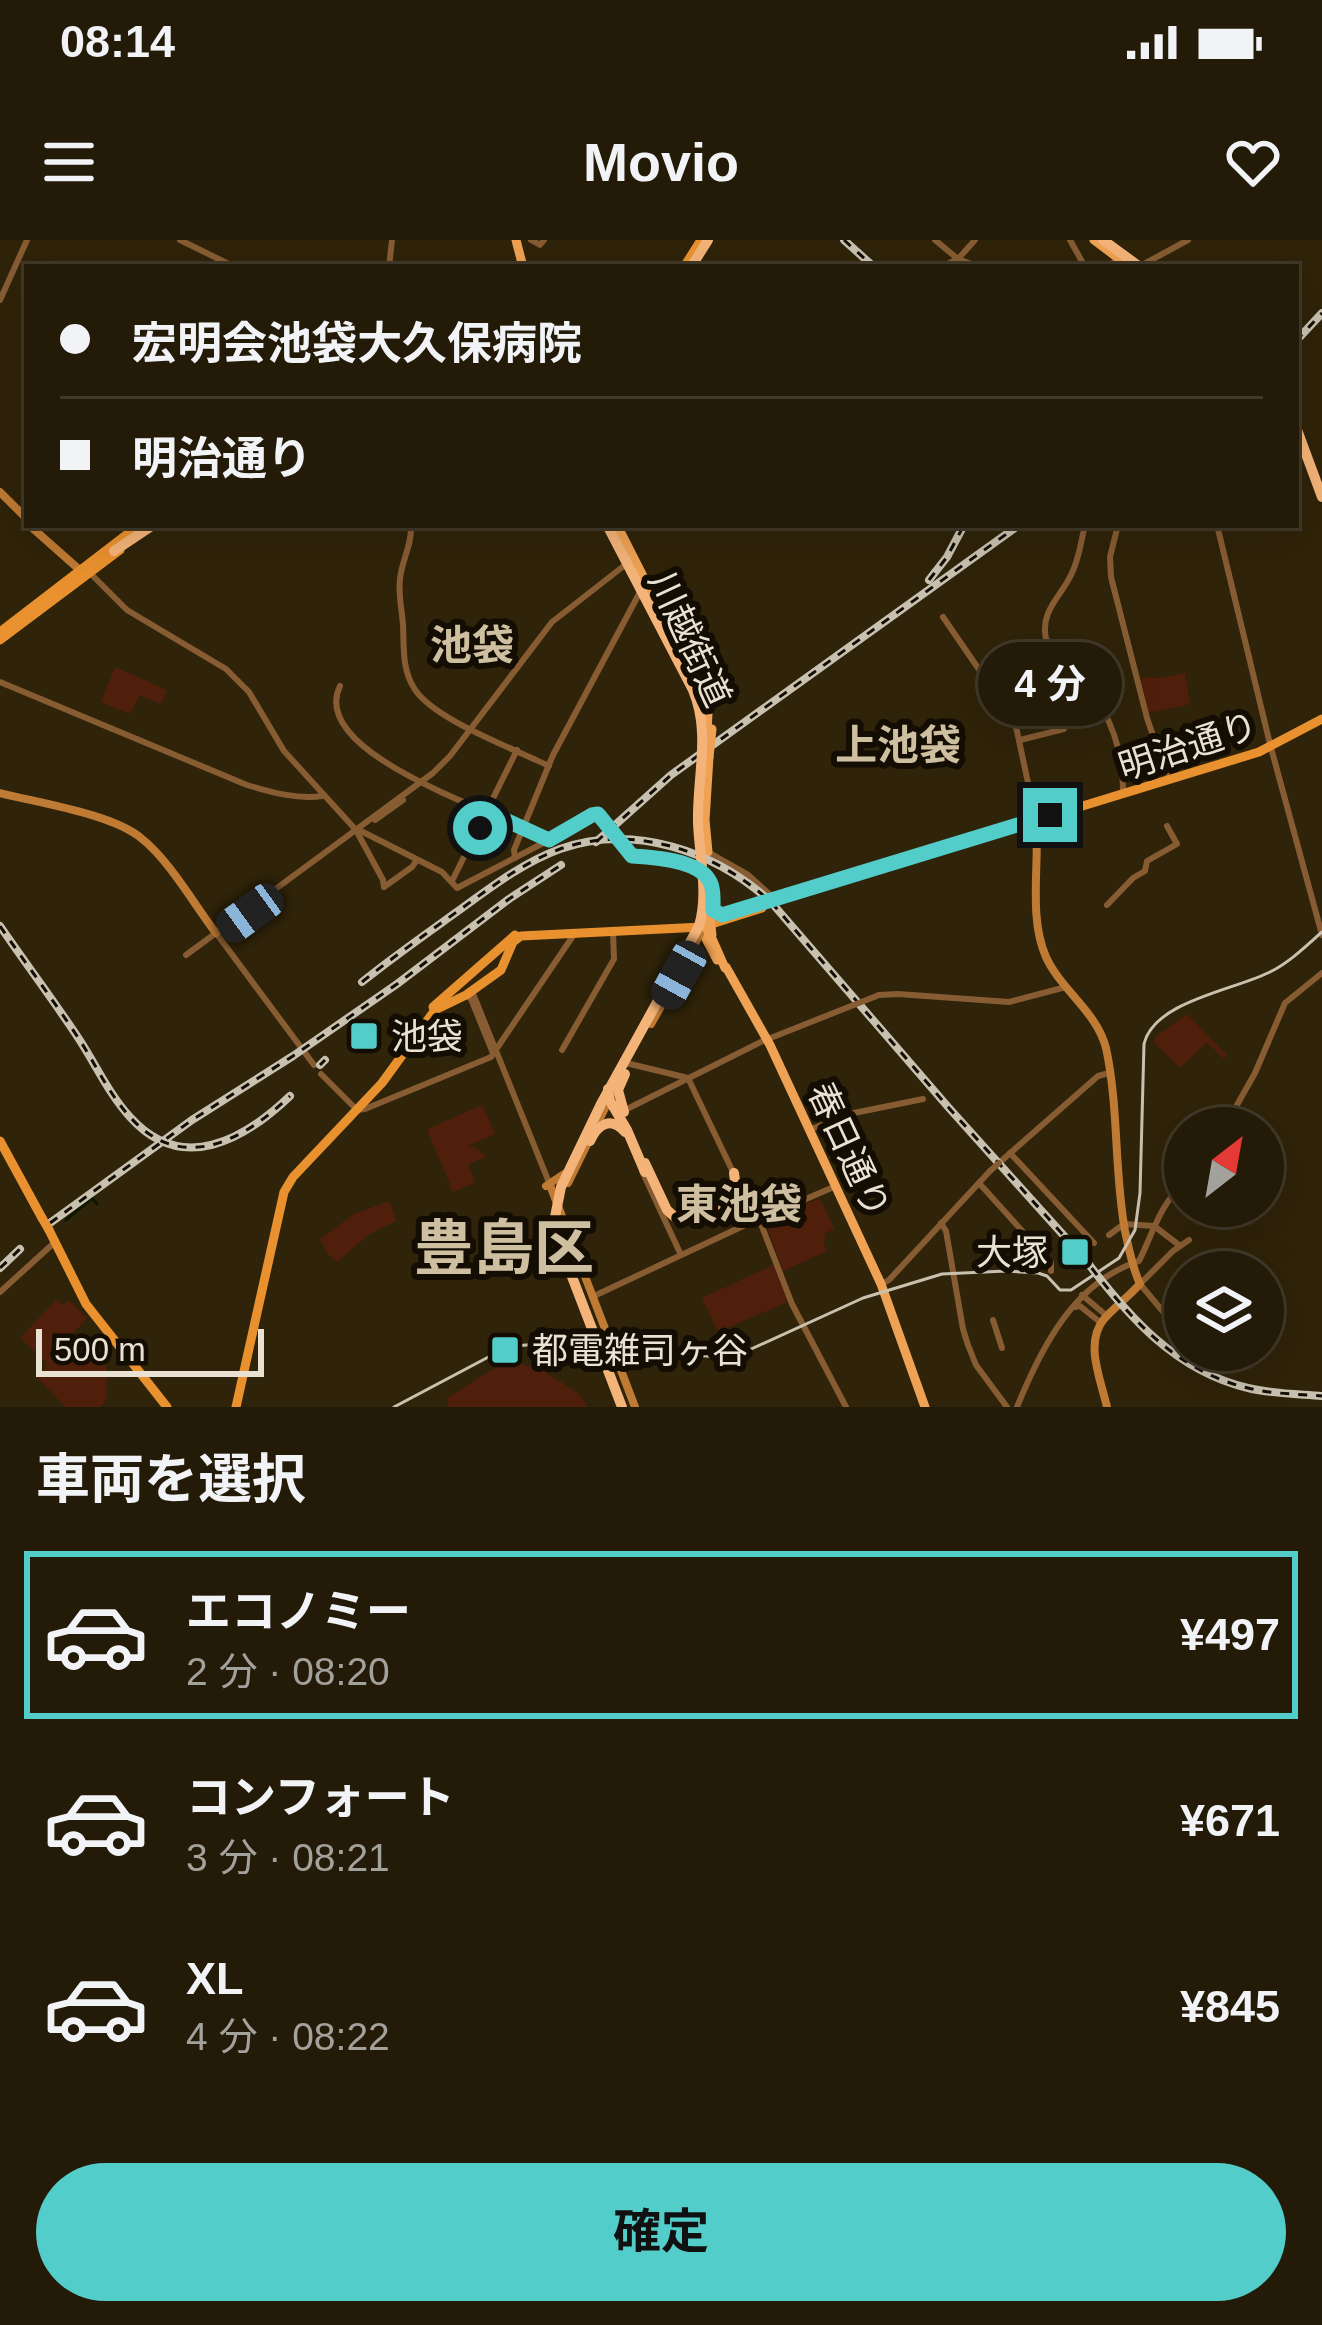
<!DOCTYPE html>
<html lang="ja">
<meta charset="utf-8">
<style>
:root{--surface:#231a07;--page:#2b2311;--text:#f1f3f6;--muted:#a3a19b;--line:#403828;--accent:#53cdca}
body{margin:0;font-family:Helvetica,"Noto Sans JP",sans-serif;background:var(--page);color:var(--text);height:100vh;display:flex;flex-direction:column;font-size:45px;white-space:nowrap}
*{box-sizing:border-box;margin:0}
p{font-size:39px;color:var(--muted)}
.icon{flex:none;width:66px;height:66px;fill:none;stroke:currentColor;stroke-width:2;stroke-linecap:round;stroke-linejoin:round}
.map{position:relative;height:1167px;overflow:hidden}
.panel{display:flex;flex-direction:column;background:var(--surface);flex:1}
.panel>*{flex:none}
.banner{position:absolute;left:24px;top:24px;width:1275px;height:264px;border-radius:0px;box-shadow:0 12px 48px #0002,0 0 0 3px var(--line);display:grid;align-content:center;height:264px;padding:0 36px;background:var(--surface)}
.needle{width:78px;rotate:31deg}
.tools{position:absolute;left:1164px;top:867px;display:grid;gap:24px}
.tools a{display:grid;place-items:center;width:120px;height:120px;border-radius:50%;background:var(--surface);box-shadow:0 12px 48px #0002,0 0 0 3px var(--line);font-size:60px}
.scale{position:absolute;left:36px;bottom:30px;width:228px;box-sizing:border-box;padding-left:12px;border:6px solid #e9e2d3;border-top:0;font-size:33px;line-height:42px;white-space:nowrap;color:#e9e2d3;-webkit-text-stroke:9px #130d04;paint-order:stroke}
.end{position:absolute;width:54px;height:54px;margin:-27px;border:15px solid #53cdca;background:#111;box-shadow:0 0 0 6px #111}
.from{border-radius:50%}
.bubble{position:absolute;height:84px;border-radius:42px;background:var(--surface);box-shadow:0 12px 48px #0002,0 0 0 3px var(--line);font-size:39px;font-weight:700;line-height:84px;text-align:center}
.car{position:absolute;width:36px;height:72px;margin:-36px -18px;border-radius:15px;box-shadow:0 0 9px 3px #0007;background:linear-gradient(#222 24%,#8ab4d8 0 40%,#222 0 76%,#8ab4d8 0 86%,#222 0)}
.banner b{display:flex;align-items:center;gap:42px;height:114px;font-size:45px}
.banner b+b{border-top:3px solid var(--line)}
.banner i{width:30px;height:30px;background:var(--text)}
ul{padding:0;list-style:none}
li{display:flex;align-items:center;gap:36px;height:168px;margin:0 24px 18px;padding:0 12px;border:6px solid transparent;border-radius:0px}
li div{flex:1}
li b{display:block;font-size:45px}
li em{font-style:normal;font-weight:700}
li.selected{border-color:var(--accent)}
li>.icon{width:108px;height:108px;stroke-width:1.5}
h2{padding:0 36px;font-size:54px;line-height:144px}
.action{display:flex;gap:24px;margin-top:auto;padding:24px 36px}
.action a{flex:1;height:138px;border-radius:72px;background:var(--accent);color:#111;font-size:48px;font-weight:700;line-height:138px;text-align:center}
.status{display:flex;justify-content:space-between;align-items:center;height:84px;padding:0 60px;background:var(--surface);direction:ltr}
.status svg{height:33px;fill:currentColor}
header{display:flex;justify-content:space-between;align-items:center;height:156px;padding:0 36px;background:var(--surface);font-size:54px;font-weight:700}
.map>svg:first-child{display:block}
.green{fill:#4f1f0c}
.lines{fill:none;stroke-linecap:round;stroke-linejoin:round}
.stream{stroke:#0d1700;stroke-width:3}
.tertiary{stroke:#875c33;stroke-width:6}
.secondary{stroke:#bf7a33;stroke-width:8}
.primary{stroke:#ea912f;stroke-width:9}
.trunk{stroke:#efa254;stroke-width:9}
.motorway{stroke:#f4b479;stroke-width:10}
.tram{stroke:#c9c1b0;stroke-width:3}
.rail-casing{stroke:#c9c1b0;stroke-width:8}
.rail{stroke:#130d04;stroke-width:3;stroke-dasharray:9;stroke-linecap:butt}
.tertiary-bridge{stroke:#875c33;stroke-width:6}
.secondary-bridge{stroke:#bf7a33;stroke-width:8}
.primary-bridge{stroke:#ea912f;stroke-width:9}
.trunk-bridge{stroke:#efa254;stroke-width:9}
.motorway-bridge{stroke:#f4b479;stroke-width:10}
.route{stroke:#53cdca;stroke-width:15}
.poi-dot{fill:#53cdca;stroke:#130d04;stroke-width:4.5}
.labels{text-anchor:middle;dominant-baseline:central;stroke-width:12;stroke-linejoin:round;paint-order:stroke}
.street-label{font-size:36px;fill:#e9e2d3;stroke:#130d04}
.poi-label{font-size:36px;fill:#e9e2d3;stroke:#130d04;text-anchor:start}
.quarter-label{font-size:42px;font-weight:bold;fill:#cebfa1;stroke:#130d04}
.town-label{font-size:60px;font-weight:bold;fill:#cebfa1;stroke:#130d04}
</style>
<div class="status"><b>08:14</b><svg viewBox="0 0 49 12"><path d="M0 12V9h3v3zM5 12V6h3v6zM10 12V3h3v9zM15 12V0h3v12zM26 1h20v11H26zM47 4h2v5h-2z"/></svg></div>
<header><svg class="icon" aria-label="menu" viewBox="0 0 24 24"><path d="M4 6h16M4 12h16M4 18h16"/></svg>Movio<svg class="icon" aria-label="heart" viewBox="0 0 24 24"><path d="M12 20l-8-8c-3-5 5-10 8-4 3-6 11-1 8 4z"/></svg></header>
<div class="map">
<svg width="1322" height="1167" viewBox="0 0 1322 1167">
<rect width="100%" height="100%" fill="#2f2309"/>
<g class="green">
<polygon points="115,427 167,450 161,464 139,455 130,474 101,462"/>
<polygon points="1185,433 1190,464 1149,473 1141,440 1143,437 1159,438"/>
<polygon points="1187,774 1227,815 1224,819 1207,802 1180,828 1154,802 1155,797"/>
<polygon points="480,866 484,868 495,894 469,905 481,911 486,917 468,924 475,943 453,952 427,889"/>
<polygon points="820,958 834,989 824,994 826,999 823,1001 827,1011 783,1031 765,981"/>
<polygon points="389,961 396,981 368,995 337,1022 328,1015 320,999 354,974"/>
<polygon points="773,1025 787,1060 785,1063 718,1092 702,1058"/>
<polygon points="57,1059 63,1065 69,1060 87,1078 56,1112 61,1109 74,1117 101,1117 106,1123 107,1157 101,1167 65,1167 37,1137 44,1130 46,1122 20,1098"/>
<polygon points="511,1118 529,1127 533,1124 578,1153 588,1167 448,1167 447,1158"/>
</g>
<g class="lines">
<polyline class="stream" points="66,980 92,958 97,964"/>
<g class="tertiary">
<polyline points="180,0 235,27"/>
<polyline points="531,0 540,5 544,0"/>
<polyline points="935,0 958,19 980,27"/>
<polyline points="1070,0 1085,27"/>
<polyline points="1142,25 1188,0"/>
<polyline points="389,27 392,0"/>
<polyline points="941,27 958,19 975,0"/>
<polyline points="1103,27 1122,19"/>
<polyline points="0,60 27,0"/>
<path d="M411 285C412 306 402 319 400 339 398 354 402 370 403 385 404 407 402 429 414 448 432 479 515 509 549 526"/>
<path d="M1085 285C1081 301 1079 320 1071 335 1060 358 1040 371 1046 399 1091 445 1124 485 1123 552"/>
<polyline points="1118,285 1110,317 1111,337 1147,478 1168,539"/>
<polyline points="1217,285 1270,504 1322,695"/>
<polyline points="90,333 127,370 226,429 249,452 284,511 356,590 383,640 384,647"/>
<polyline points="943,377 1015,482 1036,580"/>
<path d="M0 442 247 545C270 552 299 560 322 556"/>
<path d="M340 446C306 516 508 575 549 600"/>
<polyline points="1020,500 1064,489 1066,473 1092,449"/>
<polyline points="375,580 403,560"/>
<polyline points="359,590 442,632 457,648 551,599"/>
<polyline points="708,612 747,634 778,662"/>
<polyline points="652,617 676,622 700,632"/>
<polyline points="515,618 514,610 553,515 640,352"/>
<polyline points="452,641 517,510"/>
<polyline points="384,647 412,627 417,620"/>
<polyline points="1107,665 1133,638 1145,631 1147,621 1177,604 1167,586"/>
<polyline points="216,693 314,825"/>
<polyline points="186,715 433,533 450,516 552,382 625,325"/>
<polyline points="472,751 550,945"/>
<polyline points="466,755 471,759 493,813"/>
<polyline points="879,755 898,754 1009,762 1066,747"/>
<polyline points="562,810 614,719 613,691"/>
<polyline points="626,823 688,838"/>
<polyline points="321,834 357,870 365,869 491,817 575,693"/>
<polyline points="688,838 733,932"/>
<polyline points="623,871 763,801 831,774"/>
<polyline points="1224,888 1255,833 1285,763 1322,733"/>
<polyline points="811,889 854,873 923,859"/>
<polyline points="1010,913 1094,1003"/>
<polyline points="999,923 1098,836 1109,833"/>
<polyline points="642,931 681,1015"/>
<polyline points="979,943 1051,1023 1051,1031"/>
<polyline points="744,955 761,984 792,1064 846,1167"/>
<polyline points="941,983 946,991 963,1089 968,1105 976,1125 1007,1167"/>
<polyline points="1109,995 1124,984 1154,986 1179,1005"/>
<polyline points="882,1044 889,1040 990,931"/>
<polyline points="0,1052 55,1002"/>
<polyline points="1082,1055 1107,1076"/>
<polyline points="594,1056 741,987 836,946"/>
<polyline points="1075,1067 1080,1066 1101,1083"/>
<polyline points="993,1080 1002,1108"/>
<polyline points="1185,1098 1140,1044 1173,1011 1189,1000"/>
<polyline points="1199,1110 1200,1111"/>
<path d="M1017 1167C1041 1108 1074 1042 1139 1021 1153 993 1160 964 1185 942"/>
</g>
<g class="secondary">
<polyline points="0,252 27,279"/>
<polyline points="29,285 82,332"/>
<path d="M0 553C39 563 112 574 141 598 170 621 193 663 216 693"/>
<path d="M1036 580C1040 622 1028 677 1046 717 1061 750 1097 772 1106 808 1119 868 1114 931 1125 991 1129 1009 1132 1027 1140 1044 1129 1056 1115 1067 1104 1079 1084 1103 1101 1140 1107 1167"/>
<polyline points="651,784 679,735"/>
<polyline points="568,943 609,860"/>
<polyline points="550,945 635,1167"/>
<polyline points="546,946 564,934"/>
</g>
<g class="primary">
<polyline points="684,27 701,0"/>
<polyline points="0,392 139,285"/>
<polyline points="0,400 120,310"/>
<polyline points="707,637 711,644 713,670 719,674 728,674"/>
<polyline points="772,661 1259,512 1322,479"/>
<polyline points="433,767 515,695"/>
<polyline points="0,901 42,978"/>
<polyline points="49,990 86,1064 167,1167"/>
<polyline points="236,1167 284,952 293,937 382,843 435,770 466,755 501,730 513,702 521,696 702,687 762,668"/>
</g>
<g class="trunk">
<polyline points="516,0 523,27"/>
<polyline points="1094,0 1130,27"/>
<polyline points="617,285 703,454 708,473 707,493"/>
<polyline points="708,612 705,580 709,517"/>
<polyline points="701,681 704,695 717,720"/>
<polyline points="726,727 770,805 881,1044 925,1167"/>
</g>
<g class="motorway">
<polyline points="691,27 708,0"/>
<polyline points="114,311 153,285"/>
<polyline points="645,923 667,970 677,979 694,975 744,953"/>
<polyline points="732,956 736,948 734,933"/>
</g>
<path class="tram" d="M394 1167 496 1113 516 1106 536 1104 721 1117 749 1110 863 1058 942 1034 1006 1031 1038 1033 1047 1036 1060 1050H1071L1119 1018 1135 990 1140 953 1144 804C1154 761 1235 750 1270 732 1290 722 1306 706 1322 692"/>
<defs>
<g id="rail">
<polyline points="844,0 874,27"/>
<polyline points="1296,101 1322,73"/>
<polyline points="929,340 947,317 964,285"/>
<polyline points="596,602 671,535 1019,285"/>
<path d="M0 686C26 724 54 761 79 799 96 825 109 854 130 877 182 935 244 900 290 856"/>
<path d="M362 742C393 717 426 694 458 671 490 648 522 623 560 609 634 583 715 611 771 662L949 868 1084 1018C1127 1075 1175 1131 1248 1148 1272 1154 1297 1154 1322 1156"/>
<polyline points="320,825 325,820"/>
<polyline points="50,983 192,880 293,816 397,744 509,659 561,625"/>
<polyline points="0,1028 20,1009"/>
</g>
</defs>
<use href="#rail" class="rail-casing"/>
<use href="#rail" class="rail"/>
<g class="tertiary-bridge">
<polyline points="556,597 592,575 598,575 630,615 652,617"/>
<polyline points="831,774 879,755"/>
<polyline points="990,931 999,923"/>
</g>
<polyline class="secondary-bridge" points="679,735 700,694"/>
<g class="primary-bridge">
<polyline points="759,665 772,661"/>
<polyline points="42,978 49,990"/>
</g>
<g class="trunk-bridge">
<polyline points="709,517 712,489"/>
<polyline points="707,652 712,695"/>
<polyline points="703,678 725,728"/>
</g>
<g class="motorway-bridge">
<polyline points="1103,0 1140,27"/>
<polyline points="1296,187 1322,257"/>
<path d="M607 285 693 450C711 493 697 536 698 582 699 616 709 652 699 686L601 864 561 947 555 977 561 1008 622 1167"/>
<polyline points="608,849 610,861 627,890 645,932"/>
<polyline points="624,872 618,850 625,834"/>
<path d="M590 901C598 884 611 876 625 892"/>
</g>
</g>
<g class="lines">
<path class="route" d="M480 588 488 572 549 600 592 575 598 574 632 616C652 617 697 620 709 640 714 647 713 662 713 670L722 675 1050 575"/>
</g>
<g class="poi-dot">
<rect x="349" y="781" width="30" height="30" rx="6"/>
<rect x="1060" y="997" width="30" height="30" rx="6"/>
<rect x="490" y="1095" width="30" height="30" rx="6"/>
</g>
<g class="labels">
<g class="street-label">
<text transform="translate(690 399) rotate(65)">川越街道</text>
<text transform="translate(1188 506) rotate(-18)">明治通り</text>
<text transform="translate(849 910) rotate(65)">春日通り</text>
</g>
<g class="poi-label">
<text x="391" y="796">池袋</text>
<text x="1048" y="1012" text-anchor="end">大塚</text>
<text x="532" y="1110">都電雑司ヶ谷</text>
</g>
<g class="quarter-label">
<text x="472" y="405">池袋</text>
<text x="898" y="505">上池袋</text>
<text x="739" y="964">東池袋</text>
</g>
<g class="town-label">
<text x="504" y="1008">豊島区</text>
</g>
</g>
</svg>
<div class="tools">
<a><svg class="needle" viewBox="-14 -14 28 28"><path d="M0-13l5 13h-10z" fill="#e53935"/><path d="M0 13l5-13h-10z" fill="#a3a19b"/></svg></a>
<a><svg class="icon" aria-label="layers" viewBox="0 0 24 24"><path d="M12 4l9 5-9 5-9-5zM3 14l9 5 9-5"/></svg></a>
</div>
<div class="scale">500 m</div>
<i class="end from" style="left:480px;top:588px"></i>
<i class="end" style="left:1050px;top:575px"></i>
<div class="bubble" style="left:978px;top:402px;width:144px">4 分</div>
<i class="car" style="left:250px;top:673px;rotate:234deg"></i>
<i class="car" style="left:679px;top:735px;rotate:209deg"></i>
<div class="banner">
<b><i class="from"></i>宏明会池袋大久保病院</b>
<b><i></i>明治通り</b>
</div>
</div>
<section class="panel">
<h2>車両を選択</h2>
<ul>
<li class="selected"><svg class="icon" aria-label="car" viewBox="0 0 24 24"><path d="M5 17H2v-5l4-1 3-4h7l3 4 3 1v5h-3M9 17h6M6 11h13"/><circle cx="7" cy="17" r="2"/><circle cx="17" cy="17" r="2"/></svg><div><b>エコノミー</b><p>2 分 · 08:20</p></div><em>¥497</em></li>
<li><svg class="icon" aria-label="car" viewBox="0 0 24 24"><path d="M5 17H2v-5l4-1 3-4h7l3 4 3 1v5h-3M9 17h6M6 11h13"/><circle cx="7" cy="17" r="2"/><circle cx="17" cy="17" r="2"/></svg><div><b>コンフォート</b><p>3 分 · 08:21</p></div><em>¥671</em></li>
<li><svg class="icon" aria-label="car" viewBox="0 0 24 24"><path d="M5 17H2v-5l4-1 3-4h7l3 4 3 1v5h-3M9 17h6M6 11h13"/><circle cx="7" cy="17" r="2"/><circle cx="17" cy="17" r="2"/></svg><div><b>XL</b><p>4 分 · 08:22</p></div><em>¥845</em></li>
</ul>
<div class="action"><a>確定</a></div>
</section>
